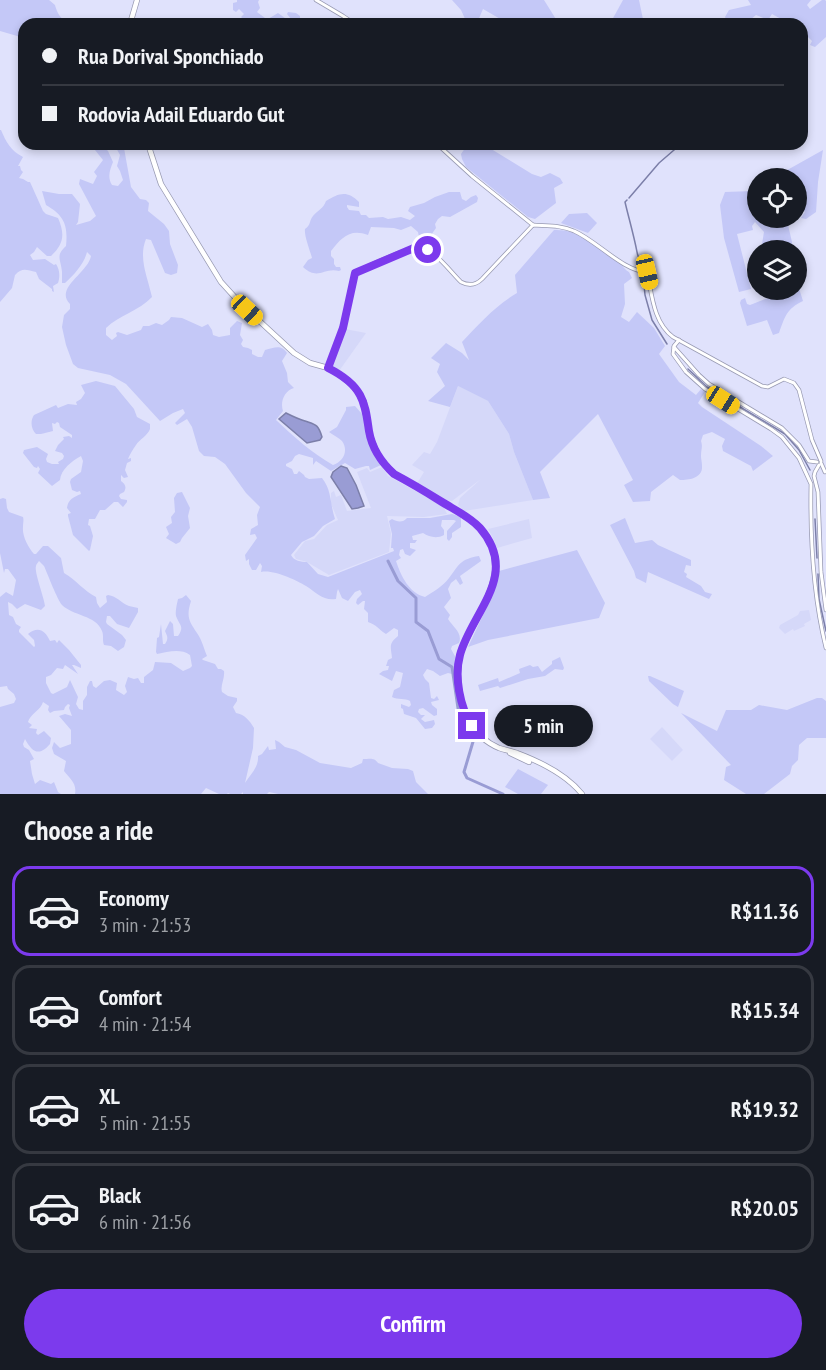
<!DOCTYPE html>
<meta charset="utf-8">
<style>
:root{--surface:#171b24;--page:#20242c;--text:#f1f3f6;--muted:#9ea1a6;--line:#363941;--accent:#7c3aed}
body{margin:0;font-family:"PT Sans Narrow",sans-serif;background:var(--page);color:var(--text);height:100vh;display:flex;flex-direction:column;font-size:22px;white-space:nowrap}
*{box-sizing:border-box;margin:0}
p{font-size:20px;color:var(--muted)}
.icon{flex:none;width:33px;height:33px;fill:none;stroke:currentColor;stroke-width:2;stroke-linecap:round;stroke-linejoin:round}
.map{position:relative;height:794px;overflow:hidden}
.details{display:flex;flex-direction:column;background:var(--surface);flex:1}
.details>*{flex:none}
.hud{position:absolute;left:18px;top:18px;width:790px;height:132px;border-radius:18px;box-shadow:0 3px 9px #0003;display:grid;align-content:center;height:132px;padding:0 24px;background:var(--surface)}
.buttons{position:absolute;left:747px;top:168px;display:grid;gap:12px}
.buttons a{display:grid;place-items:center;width:60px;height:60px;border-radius:50%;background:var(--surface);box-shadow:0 3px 9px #0003;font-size:30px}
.end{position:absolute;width:27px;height:27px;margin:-14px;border:8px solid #7c3aed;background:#fff;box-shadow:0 0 0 3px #fff}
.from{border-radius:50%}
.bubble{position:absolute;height:42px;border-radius:21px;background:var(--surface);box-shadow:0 3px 9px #0003;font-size:20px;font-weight:800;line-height:42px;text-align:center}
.car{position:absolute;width:18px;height:36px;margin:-18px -9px;border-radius:8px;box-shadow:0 0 4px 2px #0007;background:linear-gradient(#f5c518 24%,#345 0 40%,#f5c518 0 76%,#345 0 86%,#f5c518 0)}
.hud b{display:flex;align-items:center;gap:21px;height:57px;font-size:22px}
.hud b+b{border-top:2px solid var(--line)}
.hud i{width:15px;height:15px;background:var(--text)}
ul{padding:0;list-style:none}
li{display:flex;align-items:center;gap:18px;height:90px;margin:0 12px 9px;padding:0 12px;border:3px solid var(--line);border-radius:18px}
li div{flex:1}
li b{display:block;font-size:22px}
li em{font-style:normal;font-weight:800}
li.active{border-color:var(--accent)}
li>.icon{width:54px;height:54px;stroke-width:1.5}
h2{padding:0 24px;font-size:27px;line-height:72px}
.action{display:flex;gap:12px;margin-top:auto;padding:12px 24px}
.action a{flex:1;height:69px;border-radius:36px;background:var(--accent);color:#fff;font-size:24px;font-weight:800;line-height:69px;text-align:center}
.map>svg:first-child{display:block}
.built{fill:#d5d8f9}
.green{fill:#c4c8f7}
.water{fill:#999cd4;stroke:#7c7fa9;stroke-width:1.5}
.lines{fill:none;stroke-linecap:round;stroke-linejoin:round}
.stream{stroke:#7c7fa9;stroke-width:1.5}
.canal{stroke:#999cd4;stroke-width:3}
.minor-casing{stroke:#989ab2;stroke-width:4.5}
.major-casing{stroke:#989ab2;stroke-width:6}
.minor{stroke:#fff;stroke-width:3}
.major{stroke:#fff;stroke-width:4.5}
.route{stroke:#7c3aed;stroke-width:8}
</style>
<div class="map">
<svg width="826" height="794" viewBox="0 0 826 794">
<rect width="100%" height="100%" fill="#e0e2fc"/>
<g class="built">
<polygon points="345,329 366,333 339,371 331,365"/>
<polygon points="458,386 488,401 509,434 514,452 533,500 464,511 458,505 460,498 481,479 452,501 441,499 416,485 424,472 412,465 424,452 430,454 437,442"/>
<polygon points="382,467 388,476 443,506 447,514 424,517 387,516 391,533 389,552 329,575 307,562 296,559 294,555 305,541 314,539 327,525 338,520 331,504 331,493 334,491 336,497 341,495 347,511 371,508 357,472 367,468 370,472"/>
<polygon points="529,519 532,538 497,548 493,538 488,529"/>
<polygon points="809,610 811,620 804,624 805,626 794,631 793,629 785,634 779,628 780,625 798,615 800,611"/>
<polygon points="662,727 683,750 672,761 650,739"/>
</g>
<g class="green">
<path d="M0 0H49L55 5C56 9 59 17 63 19 68 21 69 19 73 24H24V38L0 31Z"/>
<polygon points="237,0 259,0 258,2 260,8 257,12 265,18 268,19 278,13 289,21 291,19 287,14 288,12 296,13 300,16 300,23 301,24 250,24 247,21 242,21 243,19 241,17 244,14 239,9 236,12 233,10 233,3 237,2"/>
<polygon points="452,0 544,0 559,24 509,24 483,9 477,23 466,21 461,10"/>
<polygon points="623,0 639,0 644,24 617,24 612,20"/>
<polygon points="748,0 811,0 807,5 810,9 822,0 825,0 826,1 826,37 815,47 810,45 812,41 805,34 803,35 802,24 783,24 783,20 772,14 768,20 756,15 750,20 738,18 737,23 729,24 725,17 729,10 751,5"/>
<path d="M0 130H1C6 142 11 151 23 157L18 166H20L21 170 23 172 19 178 23 179 28 182H30L43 211 46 214 58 218C65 234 64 244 51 256H47L37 247 34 252 30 255 33 260 45 259 54 265 56 264C60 270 60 277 58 283L53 286 54 292 52 291V289L39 279 36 272C27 270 22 267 15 275L12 288 0 302Z"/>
<path d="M85 144H101L108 151 113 162C110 170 107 177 112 185L118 186 123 180 120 171 117 166 120 155 114 144H119L124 148 131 187 140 199 146 200 149 203 148 211 164 224 169 231 170 244 178 265 177 273 171 275 165 273 151 240 146 239C138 258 148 278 152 297 139 311 119 315 106 328V335L112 340 117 336 116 333 118 332 127 335 141 330 143 326H149L156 323 162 325 169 320 171 317 182 318 202 327 208 324 212 330 213 335 219 337 230 335V328L237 321 242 323 240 335 243 340 241 344 243 347 248 348 252 350V354L258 357H262L265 350C274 348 281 344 287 353L282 361 287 373 288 382 294 388C284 391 280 402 283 411L276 420C294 437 312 453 333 465 343 462 349 451 342 441 339 438 333 435 329 432L337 427 346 410V407L355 406 362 414 373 450 381 465 370 470 369 466H366L355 469 345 463 331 471 316 461 313 465V458L299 454 295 456 292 461 286 464V466L292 469 294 474H297L299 471 304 475 305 477 309 479 322 478C332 490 330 505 335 519L323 526 314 536 302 542 291 555C294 561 301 562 307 562L318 574 328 577 394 551 393 548H391L392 534 389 521 392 519C397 522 403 523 407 518H430L452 514 461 517V527L452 533V537L449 541 447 539V531L456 521 454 520H442L441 526 444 530V535C437 539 429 537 423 533L412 536 413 540H417L415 543H410V548L416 550 410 556 405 554 403 549 400 550 399 555 401 558 396 561C401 576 409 593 425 597 433 592 443 586 449 578 459 565 460 559 479 556L481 561 460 576 463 583 460 585 456 579 451 583 448 589 451 598 444 607 450 615 448 619C453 627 463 633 459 643L452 646 451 649 456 658V675L448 673 440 676 433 671 427 669 423 675 425 679 429 683 431 698 434 699 437 696 439 700 431 702 432 705 437 709V715L434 716 423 708 419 709 418 712 421 715H425L421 719 425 722 434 720 435 724 432 728 425 729 416 718 404 714 403 709 401 708V704L409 707 411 705 410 701C405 698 398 700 392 697L394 690 400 687 403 673 396 671 392 681 379 674 383 671 388 670 389 666H386L388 660 392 658C391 647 388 644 398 636V630L394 628 386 634C378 629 377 625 368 622V613L364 609 365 601H363L358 605 356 603 357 599 362 594 360 590 355 592 348 601 342 598 338 589 337 592 336 599C323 601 317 593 306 586 296 580 273 569 261 572L262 566 260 563 256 570H252L249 564V559L246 561 245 555 257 538 255 534 250 535 251 529 258 525 257 515 260 507 246 493 225 464 215 457 204 456 199 451 192 427 187 419 177 425 175 423 185 413 183 409 173 413 160 421 126 384 110 375 78 368 73 364 66 345 62 327 64 315 70 309V304C54 288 88 273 91 256L87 252C84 264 74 275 65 283H62C62 279 62 276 62 272 61 259 55 256 66 246 68 226 65 216 46 205L42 191 59 194H72L80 204 78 222 76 225 90 221 96 216 79 184 80 179 93 184 97 176 94 172 103 160 95 150 83 145Z"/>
<polygon points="468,144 483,144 532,174 541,177 550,173 560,178 563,183 554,188 556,203 535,219 528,217 466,167 462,159 461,154"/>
<polygon points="823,150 818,182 816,212 806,219 801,218 805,212 801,208 797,213 796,178 773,178"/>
<polygon points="755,185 757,185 758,218 793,218 788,225 792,242 792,250 761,250 764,232 755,222 752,226 753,230 737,234 751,289 739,292 724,238 720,205 725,192 753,191"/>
<path d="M449 192H460L462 199 466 201 471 197 476 195 478 198 477 202 450 217 442 216 438 219 435 224 436 228 429 238 419 237 418 232 411 226 401 230 394 228 371 227 368 235C350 228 341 238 331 251V256L334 259V264L336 267H340L341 270 339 271C324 267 318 281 303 267L308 260 312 258C310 250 304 236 305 229 311 225 309 221 313 216 318 210 323 209 326 201 339 193 347 190 359 202V207L347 205V207L349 210 359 211 361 215H366L369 218 383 217 388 219 401 217 410 220 415 216 408 211 410 207 424 203 435 197Z"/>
<polygon points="587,213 597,223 588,233 561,223 569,214"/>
<path d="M554 230C578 229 597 244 616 258 621 262 623 269 629 272L632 278 624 284 625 304 621 317 629 322 637 312 654 328 665 346 659 354 679 382 696 395 701 389 705 392 698 403 702 407 761 446 773 456 753 471 751 466 723 451 722 446 725 439 712 432 703 435 701 441C703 447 701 449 701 456 701 459 702 462 702 466 703 478 689 480 680 480L673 475 651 492 650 501 633 502 624 485 633 480 598 414 540 472 550 498 533 500 514 452 509 434 488 401 458 386 450 407 428 401 445 386 437 372 440 364 431 358 446 343 462 353 469 360 462 342C479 324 495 306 517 293L515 275Z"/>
<path d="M797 282 803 301C786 309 785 317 779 333L773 335 767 320 747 326 740 303 741 300 745 298 747 304 750 305 775 295 773 290H796Z"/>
<path d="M96 381 115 386 134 409 137 417 150 424C150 425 150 427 150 429 148 435 139 440 136 445 133 449 130 454 128 459L131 458V461L127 463 125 470 128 477 124 478 121 475V481C125 484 127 487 124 492L120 494 119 496 121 499 127 500V502L123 507 118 502H114L105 510H100L95 519H89L88 525 90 526 93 536 90 550 89 551 73 535 68 516V514L71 513 67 508C68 499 74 497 81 494L80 491 77 492 72 490 70 482 71 479 81 472 83 461 81 456C72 461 61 469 60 480L52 486 38 473 40 469 38 466 37 468 34 467 23 453 24 450 37 447 48 454 46 459 47 462 52 464H59L58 462 63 459 64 456 62 453 55 451 58 445 64 439 63 437 69 436 72 438V435L60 427 59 423 57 422 55 424 52 423 53 431 41 434H36C31 429 30 421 34 415L56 405 58 408 68 404 77 405 76 402 81 399 85 393 81 385Z"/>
<polygon points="182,492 190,508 188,516 190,528 182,538 180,542 176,544 166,538 169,534 166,527 172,523 171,517 175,512 174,498 177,493"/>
<path d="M3 498 6 499 7 508 9 512 23 517C24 520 23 523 23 527 22 536 28 547 34 554H36L43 546H48L61 558 64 573C76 580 84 591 96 597L97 603 100 608 107 602 106 596 108 595C117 596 121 603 129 606 132 607 135 607 138 608V612L129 628 117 624 110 616H107L106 622 107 624 122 635 126 640 124 647 118 651 111 646 104 645C102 640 104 636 102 631 96 615 73 616 62 605 57 599 48 575 44 566L39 561C38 563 36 564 36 566 34 572 44 597 45 606L41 610 25 604 17 609 12 604 8 602 9 615 13 617 16 624 21 627 19 630V632L34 647 35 646 34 640 28 634C38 626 45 630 50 641L55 640 57 643 59 640 69 650 81 665V668L74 665H72L78 674 65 665 63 669 57 668 51 675 46 677V683L51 693 53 694 67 687 70 680 78 697 76 704 79 709 83 710V701L87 695V687L90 681H92L93 686 96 688 104 681 110 680 117 683 116 690 124 695 127 692 125 686 128 677 134 679 138 678 141 683H144V677L153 670 155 662 171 663 183 671 190 668 192 666 190 655C180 648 168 652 157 654L156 652 157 638 159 637 161 624 163 644H165C169 638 167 636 165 631L170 621 173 624 174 636H178C185 626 179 625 176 616 175 611 177 604 178 599L182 598 186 595 191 601C186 617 189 621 197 633 202 640 204 649 207 656L202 659 203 660 215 664 218 669H221L224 671C225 679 220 685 222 692L228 696 237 698V701L233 707 236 713C244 714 250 721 254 728L253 748 245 783C250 775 259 767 258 756L262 754 268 746 269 750 276 749 275 740 279 742 285 747 296 750 320 763 351 768 362 763 363 759C370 759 374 757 378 763L392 768 408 769 413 771 416 782 428 794H278L269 792 267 794H243V792L241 794H230L228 793 227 794H219L206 788 201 794H75C77 783 70 779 64 771L66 761 54 754 52 748 54 742 60 748 71 744V730L59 716 65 714 72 716 69 708 70 705 68 704 65 707 64 710 54 711 50 713 48 710 49 706 43 702C41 710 30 714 28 722L32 725 29 728 37 729 36 733 38 735 44 731 51 738 50 744C39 757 32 752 25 739L23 744 24 747 29 750 34 759 30 761 32 774 35 784 40 780 51 784 54 782 58 792 61 794H0V707L14 703 16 699 14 694 8 689 7 686 0 687V597L6 592 13 596 16 580 8 569H5L4 573 0 553V499Z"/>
<polygon points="625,518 635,543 652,540 658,545 691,560 691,566 686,565 684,572 687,574 686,577 701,586 705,592 712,594 709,599 648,572 646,583 636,578 634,571 610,525"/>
<polygon points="577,550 605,603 599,618 488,640 468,647 492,596 499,571"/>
<polygon points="560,657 564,668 563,670 555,669 545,676 528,679 500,688 498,686 480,691 478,685 498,678 499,682 520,673 519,669 530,665 533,667 538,666 542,672 552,664 552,661"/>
<polygon points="648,676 650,676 684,691 678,707 673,704 649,681"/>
<polygon points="817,698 822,698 826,701 826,738 807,738 799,745 798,760 792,766 790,774 764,794 746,794 724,780 726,767 731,765 681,713 717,731 726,710 751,710 759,705 787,710"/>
<polygon points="518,769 548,785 541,794 518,794 505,787"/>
</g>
<g class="water">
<path d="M286 413C292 416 298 419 305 421 316 425 318 424 322 437L320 440 307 443 279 419Z"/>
<polygon points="341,466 347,468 356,485 364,506 358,508 352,509 331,477 333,472"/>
</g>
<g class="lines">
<g class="stream">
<polyline points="629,198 659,163 681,144"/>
<path d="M627 200 625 202C629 219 634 236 637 252 638 258 641 261 642 267"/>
<polyline points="643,274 645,295 652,320 667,344"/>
<polyline points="688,369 707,387 785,434 799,450 810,470"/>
<polyline points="815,519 817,558"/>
<polyline points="818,574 819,599 826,631"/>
</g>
<polyline class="canal" points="388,561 398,581 416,598 416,622 428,631 439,659 452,667 459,715 475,735 464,772 467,778 503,794"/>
<defs>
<g id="minor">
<polyline points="316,0 343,16 355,24"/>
<polyline points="437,144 472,176 533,225"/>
<path d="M679 340 674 346 673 354 686 372 705 389 771 429 782 437 799 458 811 484C810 538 813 595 826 648"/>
<polyline points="674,347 699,375 709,384 782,428 799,445 809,461 817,462"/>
<path d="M328 368 343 328 354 276 357 271C371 265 406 248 418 247 421 247 425 248 427 249 439 256 451 272 461 282 469 286 476 285 482 279L533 225C547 226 561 225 574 231 597 241 623 271 647 272 652 294 653 322 673 337L762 386 768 387 784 379 794 383 799 390 812 440 821 461"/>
<polyline points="821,463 825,472"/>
<polyline points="819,465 815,472 814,476 818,492 821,572 826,610"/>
</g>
<g id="major">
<polyline points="130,24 137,0"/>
<path d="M148 144 161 184 221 282 241 304 294 353 310 363 328 368 336 372 352 385 360 395 364 402 369 433 376 451 382 462 395 474C412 484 429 494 446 504 458 511 470 518 480 528 517 569 477 610 462 650 454 669 459 704 469 721 475 733 487 743 499 748 505 750 511 751 517 753 541 762 566 774 582 794"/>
<polyline points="510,753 529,762"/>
</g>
</defs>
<use href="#minor" class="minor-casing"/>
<use href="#major" class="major-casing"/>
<use href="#minor" class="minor"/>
<use href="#major" class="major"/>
</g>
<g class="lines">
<path class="route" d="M428 250 422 248H414L355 273 343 328 328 368C340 374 353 382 360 395 366 406 367 418 369 431 372 449 381 462 394 474 411 483 426 492 442 502 455 510 470 517 480 528 521 575 471 613 460 655 454 677 460 707 472 726"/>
</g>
</svg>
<div class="buttons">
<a><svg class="icon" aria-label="locate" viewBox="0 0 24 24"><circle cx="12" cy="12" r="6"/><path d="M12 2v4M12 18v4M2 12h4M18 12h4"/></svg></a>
<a><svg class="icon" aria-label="layers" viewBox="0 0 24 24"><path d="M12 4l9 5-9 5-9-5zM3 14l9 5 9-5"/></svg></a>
</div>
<i class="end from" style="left:428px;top:250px"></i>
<i class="end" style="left:472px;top:726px"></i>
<div class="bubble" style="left:494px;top:705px;width:99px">5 min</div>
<i class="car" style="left:647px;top:272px;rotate:167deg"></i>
<i class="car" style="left:247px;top:310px;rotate:133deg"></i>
<i class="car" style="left:723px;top:400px;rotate:122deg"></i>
<div class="hud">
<b><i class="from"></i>Rua Dorival Sponchiado</b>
<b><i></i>Rodovia Adail Eduardo Gut</b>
</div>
</div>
<section class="details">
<h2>Choose a ride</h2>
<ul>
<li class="active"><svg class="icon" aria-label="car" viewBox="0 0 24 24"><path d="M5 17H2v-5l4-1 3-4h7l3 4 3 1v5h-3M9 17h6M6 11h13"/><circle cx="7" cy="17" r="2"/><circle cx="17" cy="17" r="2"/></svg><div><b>Economy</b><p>3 min · 21:53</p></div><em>R$11.36</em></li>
<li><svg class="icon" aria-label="car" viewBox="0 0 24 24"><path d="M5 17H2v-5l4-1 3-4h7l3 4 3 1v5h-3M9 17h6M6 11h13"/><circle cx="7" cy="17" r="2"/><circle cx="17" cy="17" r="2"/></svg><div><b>Comfort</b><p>4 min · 21:54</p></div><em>R$15.34</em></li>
<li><svg class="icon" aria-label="car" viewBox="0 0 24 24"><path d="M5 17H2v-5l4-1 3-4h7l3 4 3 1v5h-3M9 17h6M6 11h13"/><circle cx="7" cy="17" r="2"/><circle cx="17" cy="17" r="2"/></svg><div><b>XL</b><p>5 min · 21:55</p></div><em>R$19.32</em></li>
<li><svg class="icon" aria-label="car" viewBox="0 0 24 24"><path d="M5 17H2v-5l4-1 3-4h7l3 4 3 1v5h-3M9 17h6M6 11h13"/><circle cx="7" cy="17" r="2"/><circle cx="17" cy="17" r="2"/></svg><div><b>Black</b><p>6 min · 21:56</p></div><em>R$20.05</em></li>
</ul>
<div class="action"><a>Confirm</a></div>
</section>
